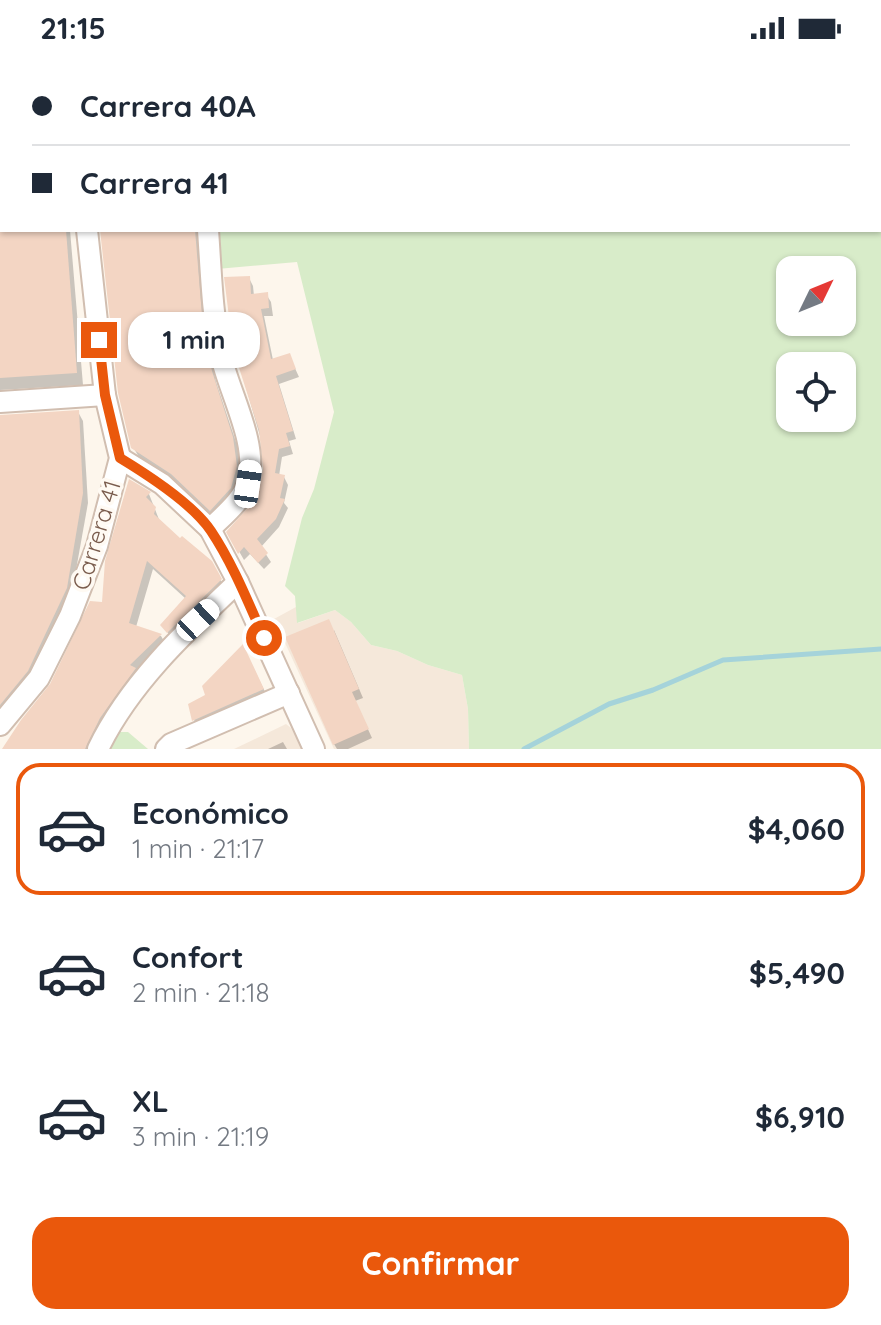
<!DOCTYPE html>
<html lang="es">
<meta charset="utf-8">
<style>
:root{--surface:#fff;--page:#f2f2f3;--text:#1f2937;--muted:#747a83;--line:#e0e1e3;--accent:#ea580c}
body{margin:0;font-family:Quicksand,sans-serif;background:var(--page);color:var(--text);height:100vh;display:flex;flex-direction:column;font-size:30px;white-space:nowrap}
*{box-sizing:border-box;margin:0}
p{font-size:26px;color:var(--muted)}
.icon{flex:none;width:44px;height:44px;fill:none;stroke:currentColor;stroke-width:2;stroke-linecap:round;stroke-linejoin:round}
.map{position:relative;height:693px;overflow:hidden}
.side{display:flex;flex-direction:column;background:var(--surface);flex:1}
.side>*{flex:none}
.hud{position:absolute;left:0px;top:0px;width:882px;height:176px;box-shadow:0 2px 6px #0004;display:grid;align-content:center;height:176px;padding:0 32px;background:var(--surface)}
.needle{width:52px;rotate:47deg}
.controls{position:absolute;left:776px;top:200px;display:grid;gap:16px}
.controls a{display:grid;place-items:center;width:80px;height:80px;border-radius:16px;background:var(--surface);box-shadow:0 2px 6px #0004;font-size:40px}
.end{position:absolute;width:36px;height:36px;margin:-18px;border:10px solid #ea580c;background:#fff;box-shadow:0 0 0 4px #fff}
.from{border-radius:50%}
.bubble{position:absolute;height:56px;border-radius:24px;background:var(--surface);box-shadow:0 2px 6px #0004;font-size:26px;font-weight:800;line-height:56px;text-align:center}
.car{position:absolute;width:24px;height:48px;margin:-24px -12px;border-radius:10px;box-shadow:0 0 6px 2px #0007;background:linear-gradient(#fff 24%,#345 0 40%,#fff 0 76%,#345 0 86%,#fff 0)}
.hud b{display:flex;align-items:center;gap:28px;height:76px;font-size:30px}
.hud b+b{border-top:2px solid var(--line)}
.hud i{width:20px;height:20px;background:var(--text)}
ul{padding:14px 0 0;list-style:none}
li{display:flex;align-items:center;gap:24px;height:132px;margin:0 16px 12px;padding:0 16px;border:4px solid transparent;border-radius:24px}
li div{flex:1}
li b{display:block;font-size:30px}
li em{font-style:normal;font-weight:800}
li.on{border-color:var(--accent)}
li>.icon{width:72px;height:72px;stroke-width:1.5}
.action{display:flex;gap:16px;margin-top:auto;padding:16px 32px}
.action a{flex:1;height:92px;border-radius:24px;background:var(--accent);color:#fff;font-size:32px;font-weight:800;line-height:92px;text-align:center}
.status{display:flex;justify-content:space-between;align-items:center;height:56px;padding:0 40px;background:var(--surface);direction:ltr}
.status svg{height:22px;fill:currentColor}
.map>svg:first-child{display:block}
.residential{fill:#f5e8da}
.green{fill:#d8ecc9;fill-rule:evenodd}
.shadow{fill:#0003}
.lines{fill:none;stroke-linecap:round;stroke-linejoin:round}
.stream{stroke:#a5d3da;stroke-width:5}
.building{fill:#f3d5c3}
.minor-casing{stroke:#d1beb0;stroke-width:24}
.minor{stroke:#fff;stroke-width:20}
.route{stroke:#ea580c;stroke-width:10}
.labels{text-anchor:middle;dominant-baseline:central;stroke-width:7;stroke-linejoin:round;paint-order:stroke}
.street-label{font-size:24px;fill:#7a5c4d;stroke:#fffaf3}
</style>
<div class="status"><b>21:15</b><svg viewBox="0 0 49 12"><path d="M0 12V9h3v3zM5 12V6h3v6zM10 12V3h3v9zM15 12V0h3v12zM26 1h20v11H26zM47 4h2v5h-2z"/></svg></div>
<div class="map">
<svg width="881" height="693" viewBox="0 0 881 693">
<rect width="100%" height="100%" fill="#fdf6ec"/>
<g class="residential">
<polygon points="296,551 298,567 335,554 351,566 371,589 397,595 428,609 462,619 468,653 469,693 334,693 274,563"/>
<polygon points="286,668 291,672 302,693 234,693"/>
</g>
<g class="green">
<path d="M189 0H881V693H469L468 653 462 619 428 609 397 595 371 589 351 566 335 554 297 567 295 540 285 530 302 462 314 433 334 356 297 206 217 213 213 174H880V2ZM790 214H842V266H790ZM790 310H842V362H790Z"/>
<polygon points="115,676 128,676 148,693 110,693"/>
</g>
<g class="shadow">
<polygon points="0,0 22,2 2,2 0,105"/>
<polygon points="64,0 173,0 174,2 64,2"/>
<polygon points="0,130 2,130 2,174 70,174 83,329 0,334"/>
<polygon points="102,174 205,174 199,185 206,278 216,326 238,392 241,421 216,463 178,427 139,401 133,391"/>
<polygon points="249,222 253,230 254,240 266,238 271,246 273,260 264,260 273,304 289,299 299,321 279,328 296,383 289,385 293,398 282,401 279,420 284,421 288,429 284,447 288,452 279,471 261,491 271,506 264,513 250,498 244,504 228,476 249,455 260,438 265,413 264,394 235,293"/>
<polygon points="78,356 83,365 88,447 71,542 32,624 0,664 0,360"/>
<polygon points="130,426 149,438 160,466 180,485 211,507 226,534 174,585 162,569 186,543 153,513 136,571 161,580 167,590 94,693 5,693 51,631 104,548"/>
<polygon points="334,574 363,642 355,645 372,682 348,693 337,693 334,688"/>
<polygon points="250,605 271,648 202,678 194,664 207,640"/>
<polygon points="283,686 287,693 268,693"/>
</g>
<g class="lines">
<polyline class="stream" points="524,693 609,648 653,634 723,604 881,593"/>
</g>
<g class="building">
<polygon points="0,174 66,174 77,317 0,322"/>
<polygon points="100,174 195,174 204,283 212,315 233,381 237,410 231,432 210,455 171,418 131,392 118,337"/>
<polygon points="250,220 251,238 268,236 269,252 261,253 271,303 290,297 296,313 276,320 293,375 286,377 290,390 279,393 275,417 285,419 280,442 285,443 276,463 257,483 268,497 258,507 244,491 238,498 226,476 253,446 260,430 263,413 259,374 233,293 224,221"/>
<polygon points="79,354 83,437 67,532 28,615 0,649 0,359"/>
<polygon points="129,423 151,436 146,441 156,451 154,458 180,482 182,480 212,505 222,523 167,577 160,569 186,540 147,505 129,567 162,578 130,609 136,612 100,662 85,693 2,693 21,664 50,628 90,545 102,546 105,505"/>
<polygon points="329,563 359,633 352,636 369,673 333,689 285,581"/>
<polygon points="243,588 264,633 192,665 188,648 205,639 202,630"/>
</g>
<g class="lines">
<defs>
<g id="minor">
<polyline points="49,0 50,2"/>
<polyline points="180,0 181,2"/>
<polyline points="0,115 2,115"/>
<path d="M208 174C211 215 212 256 220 296 228 335 259 387 248 426 243 444 223 460 210 473"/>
<polyline points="0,346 105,339"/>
<polyline points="120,402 162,428 210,473 238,526 314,693"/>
<polyline points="0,669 39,622 70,560 97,490 120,402 105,339 87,174"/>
<path d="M98 693C129 628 186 575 238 526"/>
<polyline points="166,693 171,688 289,637"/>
</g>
</defs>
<use href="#minor" class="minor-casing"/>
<use href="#minor" class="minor"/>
</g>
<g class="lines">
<path class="route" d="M99 284 105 339 120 402C148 419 193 448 211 475 233 508 248 546 264 582"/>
</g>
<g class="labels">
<g class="street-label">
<text transform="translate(96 479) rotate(-73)">Carrera 41</text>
</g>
</g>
</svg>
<div class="controls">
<a><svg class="needle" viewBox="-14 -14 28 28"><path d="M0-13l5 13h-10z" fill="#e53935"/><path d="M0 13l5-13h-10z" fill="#747a83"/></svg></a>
<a><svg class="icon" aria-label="locate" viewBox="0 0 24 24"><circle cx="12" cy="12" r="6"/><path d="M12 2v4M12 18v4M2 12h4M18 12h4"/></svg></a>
</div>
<i class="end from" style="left:264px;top:582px"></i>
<i class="end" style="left:99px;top:284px"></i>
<div class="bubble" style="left:128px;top:256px;width:132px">1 min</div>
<i class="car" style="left:248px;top:428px;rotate:8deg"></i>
<i class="car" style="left:198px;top:564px;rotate:47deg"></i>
<div class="hud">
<b><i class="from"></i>Carrera 40A</b>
<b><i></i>Carrera 41</b>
</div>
</div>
<section class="side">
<ul>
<li class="on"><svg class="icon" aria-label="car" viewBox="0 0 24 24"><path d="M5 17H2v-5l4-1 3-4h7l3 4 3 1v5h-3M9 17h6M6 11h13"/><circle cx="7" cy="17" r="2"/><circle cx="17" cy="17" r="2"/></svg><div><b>Económico</b><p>1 min · 21:17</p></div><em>$4,060</em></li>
<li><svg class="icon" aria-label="car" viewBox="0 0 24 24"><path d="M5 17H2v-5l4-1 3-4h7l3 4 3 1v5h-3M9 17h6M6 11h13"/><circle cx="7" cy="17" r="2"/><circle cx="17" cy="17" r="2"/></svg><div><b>Confort</b><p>2 min · 21:18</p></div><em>$5,490</em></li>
<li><svg class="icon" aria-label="car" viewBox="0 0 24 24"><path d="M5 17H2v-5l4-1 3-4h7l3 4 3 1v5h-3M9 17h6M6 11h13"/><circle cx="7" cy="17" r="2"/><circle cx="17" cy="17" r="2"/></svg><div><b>XL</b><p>3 min · 21:19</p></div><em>$6,910</em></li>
</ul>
<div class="action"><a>Confirmar</a></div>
</section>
